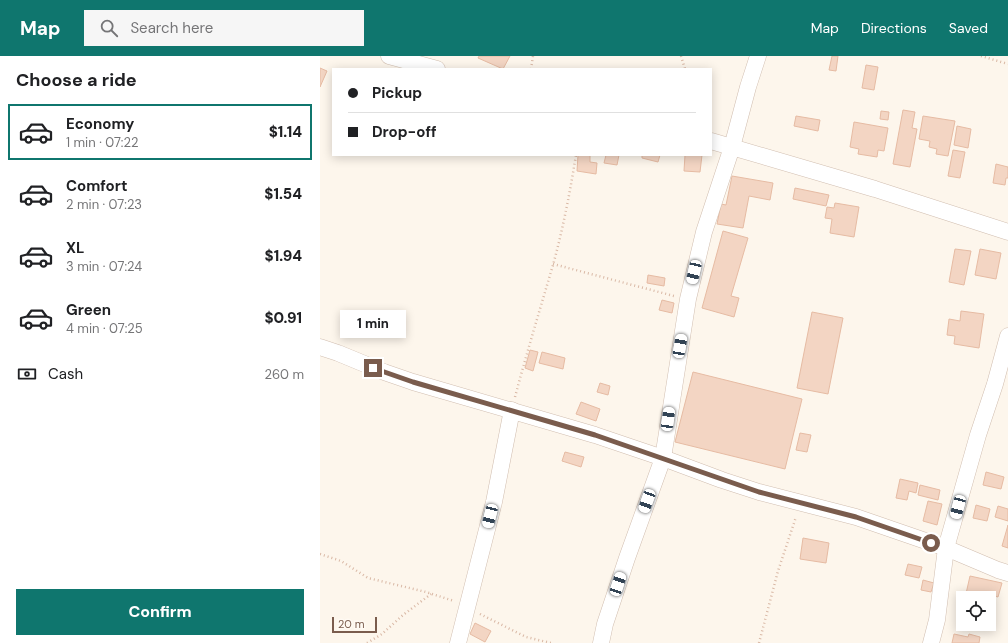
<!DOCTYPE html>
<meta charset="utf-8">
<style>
:root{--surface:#fff;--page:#f6f6f6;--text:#202124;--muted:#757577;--line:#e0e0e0;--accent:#0f766e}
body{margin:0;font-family:"DM Sans",sans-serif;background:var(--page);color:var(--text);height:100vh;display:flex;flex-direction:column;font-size:15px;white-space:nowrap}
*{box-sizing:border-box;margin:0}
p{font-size:13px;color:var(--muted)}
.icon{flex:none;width:22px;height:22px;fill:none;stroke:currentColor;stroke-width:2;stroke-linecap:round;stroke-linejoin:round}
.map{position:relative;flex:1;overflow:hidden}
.panel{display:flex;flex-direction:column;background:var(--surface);width:320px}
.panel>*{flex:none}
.top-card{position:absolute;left:12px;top:12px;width:380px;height:88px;border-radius:0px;box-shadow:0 2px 10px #0003;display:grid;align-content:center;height:88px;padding:0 16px;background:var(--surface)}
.fabs{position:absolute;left:636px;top:535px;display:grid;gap:8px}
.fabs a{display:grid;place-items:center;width:40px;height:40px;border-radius:0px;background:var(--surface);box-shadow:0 2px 10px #0003;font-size:20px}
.scale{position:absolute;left:12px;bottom:10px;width:45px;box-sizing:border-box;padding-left:4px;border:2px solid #7a5c4d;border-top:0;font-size:11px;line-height:14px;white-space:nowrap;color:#7a5c4d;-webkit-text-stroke:3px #fffaf3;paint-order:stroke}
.end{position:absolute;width:18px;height:18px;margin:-9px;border:5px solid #7a5c4d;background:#fff;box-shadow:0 0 0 2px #fff}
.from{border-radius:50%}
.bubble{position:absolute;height:28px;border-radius:0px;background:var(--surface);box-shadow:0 2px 10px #0003;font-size:13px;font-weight:800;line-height:28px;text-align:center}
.car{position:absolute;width:12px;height:24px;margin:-12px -6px;border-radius:5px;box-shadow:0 0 3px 1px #0007;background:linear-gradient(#fff 24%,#345 0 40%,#fff 0 76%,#345 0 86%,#fff 0)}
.top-card b{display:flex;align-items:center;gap:14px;height:38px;font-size:15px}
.top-card b+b{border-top:1px solid var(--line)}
.top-card i{width:10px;height:10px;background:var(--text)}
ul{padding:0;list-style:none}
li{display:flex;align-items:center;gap:12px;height:56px;margin:0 8px 6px;padding:0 8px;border:2px solid transparent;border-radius:0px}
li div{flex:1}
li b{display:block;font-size:15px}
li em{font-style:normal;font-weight:800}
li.on{border-color:var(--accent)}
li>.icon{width:36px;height:36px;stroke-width:1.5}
h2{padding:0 16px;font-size:18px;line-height:48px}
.pay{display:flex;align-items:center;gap:10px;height:44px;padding:0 16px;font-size:15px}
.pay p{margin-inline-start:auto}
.action{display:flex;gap:8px;margin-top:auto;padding:8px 16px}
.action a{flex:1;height:46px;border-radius:0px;background:var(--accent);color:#fff;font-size:16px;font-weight:800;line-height:46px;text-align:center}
header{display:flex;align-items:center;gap:24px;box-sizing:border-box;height:56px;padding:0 20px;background:var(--accent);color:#fff}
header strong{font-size:19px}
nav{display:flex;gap:22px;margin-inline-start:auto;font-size:14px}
.search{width:280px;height:36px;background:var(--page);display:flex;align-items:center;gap:10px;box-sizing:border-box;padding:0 14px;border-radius:0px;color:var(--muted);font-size:15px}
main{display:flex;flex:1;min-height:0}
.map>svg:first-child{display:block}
.building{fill:#f3d5c3;stroke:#e6bba3}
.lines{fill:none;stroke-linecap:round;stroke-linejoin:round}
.street-casing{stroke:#d1beb0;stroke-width:17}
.path{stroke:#d9b8a5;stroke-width:2.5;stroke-dasharray:1 3;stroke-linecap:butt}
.street{stroke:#fff;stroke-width:16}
.route{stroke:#7a5c4d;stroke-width:5}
</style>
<header>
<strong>Map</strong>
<div class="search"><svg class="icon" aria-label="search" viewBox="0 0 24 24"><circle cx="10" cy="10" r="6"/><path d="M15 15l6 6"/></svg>Search here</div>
<nav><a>Map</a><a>Directions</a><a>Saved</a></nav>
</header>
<main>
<section class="panel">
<h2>Choose a ride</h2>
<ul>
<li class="on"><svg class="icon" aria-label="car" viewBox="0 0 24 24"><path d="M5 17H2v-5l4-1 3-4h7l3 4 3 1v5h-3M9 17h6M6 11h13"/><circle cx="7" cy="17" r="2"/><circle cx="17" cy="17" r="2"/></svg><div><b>Economy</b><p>1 min · 07:22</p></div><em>$1.14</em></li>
<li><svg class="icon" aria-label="car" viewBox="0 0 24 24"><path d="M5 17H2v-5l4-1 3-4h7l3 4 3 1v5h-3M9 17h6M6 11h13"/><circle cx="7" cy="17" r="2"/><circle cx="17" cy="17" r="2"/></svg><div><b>Comfort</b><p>2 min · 07:23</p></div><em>$1.54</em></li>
<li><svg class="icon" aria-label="car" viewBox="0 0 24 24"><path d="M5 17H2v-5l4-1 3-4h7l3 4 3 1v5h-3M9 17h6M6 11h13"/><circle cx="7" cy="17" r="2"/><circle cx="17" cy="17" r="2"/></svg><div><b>XL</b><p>3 min · 07:24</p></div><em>$1.94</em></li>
<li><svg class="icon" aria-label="car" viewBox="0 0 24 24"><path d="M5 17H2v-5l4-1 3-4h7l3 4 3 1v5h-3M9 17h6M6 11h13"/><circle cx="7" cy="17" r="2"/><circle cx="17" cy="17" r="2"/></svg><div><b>Green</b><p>4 min · 07:25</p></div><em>$0.91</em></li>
</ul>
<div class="pay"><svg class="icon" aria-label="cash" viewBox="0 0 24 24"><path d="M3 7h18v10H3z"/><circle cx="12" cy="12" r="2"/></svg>Cash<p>260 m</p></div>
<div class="action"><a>Confirm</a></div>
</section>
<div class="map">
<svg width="688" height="587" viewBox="0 0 688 587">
<rect width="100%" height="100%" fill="#fdf6ec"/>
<g class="building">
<polygon points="159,0 190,0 183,13 158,2"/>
<polygon points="512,0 518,0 516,15 509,14"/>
<polygon points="546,9 558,11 554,34 542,32"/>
<polygon points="0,12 7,15 0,31"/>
<polygon points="583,54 595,56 592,72 597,73 590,111 573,108"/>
<polygon points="561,55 569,56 568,64 560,63"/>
<polygon points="476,60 500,64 498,75 474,70"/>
<polygon points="603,60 635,65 628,100 616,98 617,93 609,91 610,85 599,83"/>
<polygon points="534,66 568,72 564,95 558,94 557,101 538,98 539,93 530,91"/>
<polygon points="637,70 651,73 648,92 634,89"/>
<polygon points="633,94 645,96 640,122 628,120"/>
<polygon points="258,99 270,99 270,106 277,107 276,118 257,115"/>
<polygon points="286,99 299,99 297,109 284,107"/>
<polygon points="322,99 340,99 338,106 322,102"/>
<polygon points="365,99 382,99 380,116 364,115"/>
<polygon points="676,108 688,111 688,122 686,122 685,129 673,127"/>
<polygon points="412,120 453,127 450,144 429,140 423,172 397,168 401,148 406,149"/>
<polygon points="475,132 509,139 506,150 473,143"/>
<polygon points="515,147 539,151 534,181 510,177 512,163 505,162 507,151 514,152"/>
<polygon points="403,175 428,182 411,240 419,242 414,261 382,252"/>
<polygon points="635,193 651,195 644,229 629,226"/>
<polygon points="660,193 681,197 676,223 655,219"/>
<polygon points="328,219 345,222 344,230 327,227"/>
<polygon points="342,244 354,247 352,257 339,254"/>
<polygon points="641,255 664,258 659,292 634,288 635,280 627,279 629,263 640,265"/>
<polygon points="492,256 523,262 508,338 477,332"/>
<polygon points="210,294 218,296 213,315 205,312"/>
<polygon points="222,296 245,302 243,313 219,307"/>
<polygon points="373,316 482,343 465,413 355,386"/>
<polygon points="280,327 290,330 288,339 277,336"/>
<polygon points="261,346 280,353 276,365 256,358"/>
<polygon points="480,377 491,379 487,396 476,394"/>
<polygon points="245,396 264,401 261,411 242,405"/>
<polygon points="666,416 684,421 681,433 663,429"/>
<polygon points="580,423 598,427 596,437 589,435 587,444 576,442"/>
<polygon points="600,429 620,434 618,444 598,439"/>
<polygon points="608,445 622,448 617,469 603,465"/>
<polygon points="656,449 670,453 667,465 653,462"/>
<polygon points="678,450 688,453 688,465 675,461"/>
<polygon points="688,469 688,492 682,490"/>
<polygon points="483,482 509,487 506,507 480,503"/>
<polygon points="588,508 602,511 599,522 585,519"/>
<polygon points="650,520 682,527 678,541 659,536 657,542 645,542"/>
<polygon points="603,524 614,527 611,536 601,534"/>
<polygon points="155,567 171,575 165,586 150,578"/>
<polygon points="634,578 648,581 649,578 660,581 659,587 632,587"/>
</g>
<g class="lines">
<defs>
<g id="street">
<polyline points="69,0 117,13"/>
<polyline points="391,85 555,133 688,176"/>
<polyline points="0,291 18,297 64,316 93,326 275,379 343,402 402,424 439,436 536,461 626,492 678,514 688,517"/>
<polyline points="138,587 174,446 192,354"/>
<polyline points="281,587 285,568 307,502 343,402 368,243 384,176 412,91 428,31 438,0"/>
<polyline points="611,587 617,564 626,492 658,379 675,328 688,280"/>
</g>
</defs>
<use href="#street" class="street-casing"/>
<g class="path">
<polyline points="361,0 365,13"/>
<polyline points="661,0 688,8"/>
<polyline points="211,13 213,0"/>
<polyline points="233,208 354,240"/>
<path d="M195 341C207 296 220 253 233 209 243 173 250 136 256 99"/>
<polyline points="0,498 21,505 48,522 106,536 134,545"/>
<polyline points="160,558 206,581 231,587"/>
<polyline points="47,587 62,578 83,559 111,538"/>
<polyline points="439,587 458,515 476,461"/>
</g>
<use href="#street" class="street"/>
</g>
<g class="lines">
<polyline class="route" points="53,312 93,326 275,379 439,436 536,461 611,487"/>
</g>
</svg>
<div class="fabs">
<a><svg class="icon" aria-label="locate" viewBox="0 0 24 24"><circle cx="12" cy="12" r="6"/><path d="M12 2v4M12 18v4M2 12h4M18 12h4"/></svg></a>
</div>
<div class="scale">20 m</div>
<i class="end from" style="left:611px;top:487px"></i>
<i class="end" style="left:53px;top:312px"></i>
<div class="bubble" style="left:20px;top:254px;width:66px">1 min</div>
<i class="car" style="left:374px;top:216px;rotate:193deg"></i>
<i class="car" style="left:360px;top:290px;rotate:10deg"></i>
<i class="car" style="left:348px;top:363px;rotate:8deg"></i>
<i class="car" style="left:327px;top:445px;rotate:200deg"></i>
<i class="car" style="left:638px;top:451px;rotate:195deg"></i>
<i class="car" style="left:170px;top:460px;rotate:194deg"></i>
<i class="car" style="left:298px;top:528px;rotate:18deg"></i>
<div class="top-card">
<b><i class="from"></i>Pickup</b>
<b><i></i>Drop-off</b>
</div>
</div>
</main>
